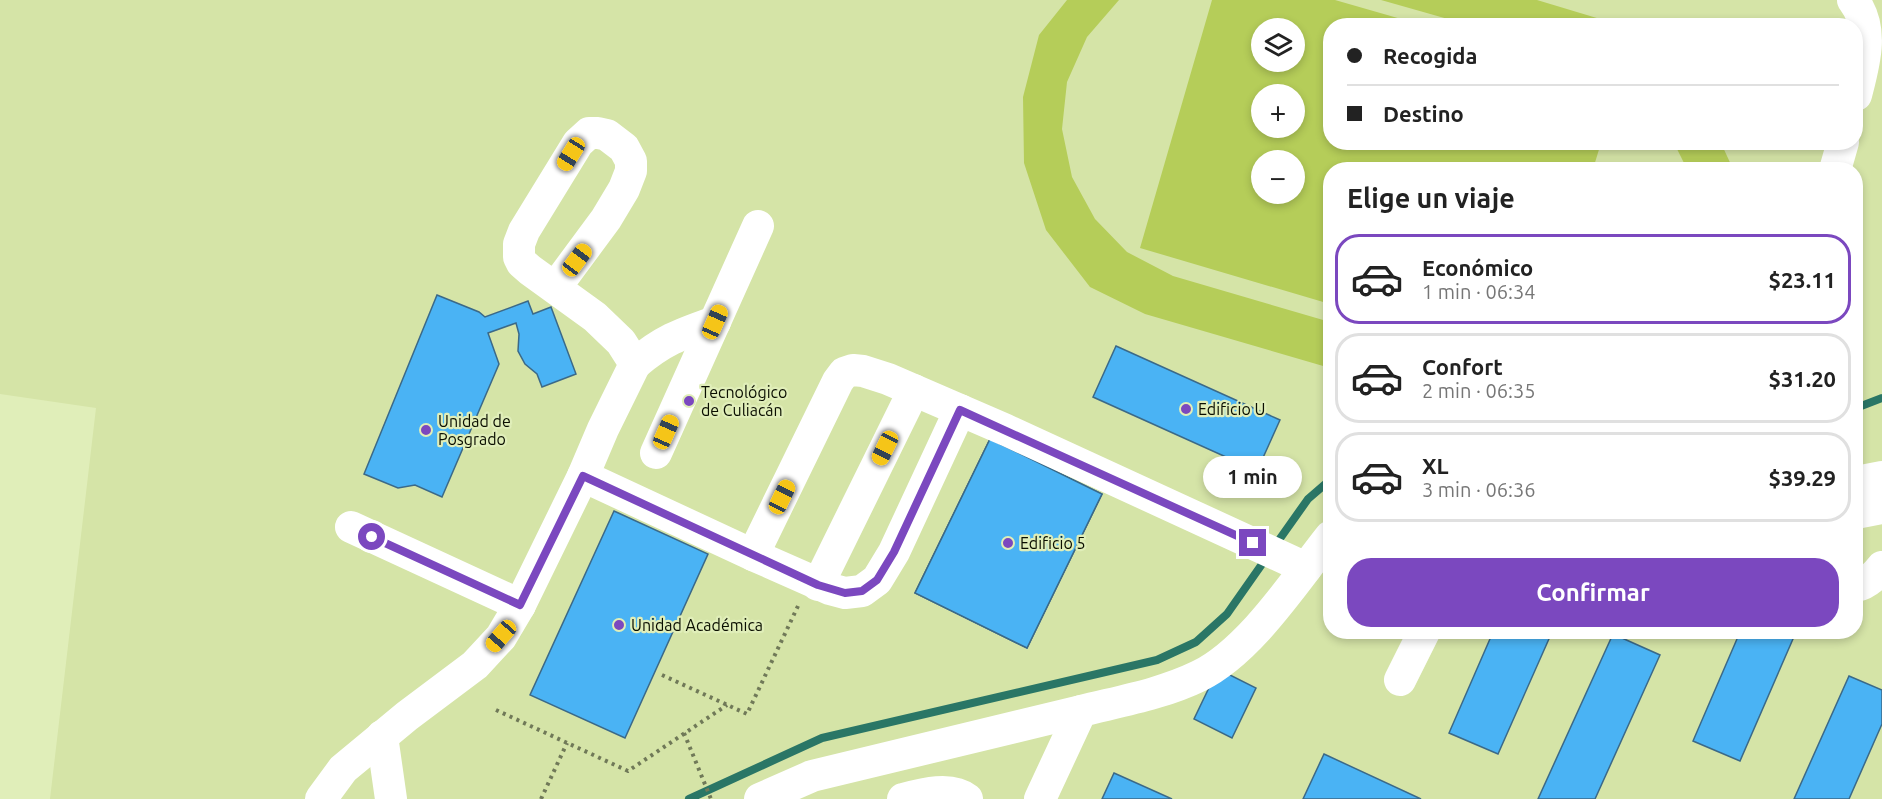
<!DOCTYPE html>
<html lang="es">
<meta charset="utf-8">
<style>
:root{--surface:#fff;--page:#f6f6f6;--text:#222;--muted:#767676;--line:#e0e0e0;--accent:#7b48bf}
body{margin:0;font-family:Ubuntu,sans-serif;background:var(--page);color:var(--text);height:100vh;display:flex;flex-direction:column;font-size:22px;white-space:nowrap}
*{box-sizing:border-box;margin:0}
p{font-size:20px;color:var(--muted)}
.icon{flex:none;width:33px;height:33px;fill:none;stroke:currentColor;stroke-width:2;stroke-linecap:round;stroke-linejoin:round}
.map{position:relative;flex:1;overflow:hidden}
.panel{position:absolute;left:1323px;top:162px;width:540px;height:477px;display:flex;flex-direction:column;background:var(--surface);border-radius:24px;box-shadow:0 3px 9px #0003}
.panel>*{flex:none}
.guide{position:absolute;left:1323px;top:18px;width:540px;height:132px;border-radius:24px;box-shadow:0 3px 9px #0003;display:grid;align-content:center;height:132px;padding:0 24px;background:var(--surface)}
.fabs{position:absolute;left:1251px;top:18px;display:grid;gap:12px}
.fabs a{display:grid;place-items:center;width:54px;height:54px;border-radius:50%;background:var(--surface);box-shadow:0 3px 9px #0003;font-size:30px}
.end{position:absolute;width:27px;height:27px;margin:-14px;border:8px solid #7b48bf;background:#fff;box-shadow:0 0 0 3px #fff}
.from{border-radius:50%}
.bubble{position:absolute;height:42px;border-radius:21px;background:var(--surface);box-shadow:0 3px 9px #0003;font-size:20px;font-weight:700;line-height:42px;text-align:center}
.car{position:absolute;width:18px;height:36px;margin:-18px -9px;border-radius:8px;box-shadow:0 0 4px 2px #0007;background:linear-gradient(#f5c518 24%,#345 0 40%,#f5c518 0 76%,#345 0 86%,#f5c518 0)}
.guide b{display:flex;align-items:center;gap:21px;height:57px;font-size:22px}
.guide b+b{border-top:2px solid var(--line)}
.guide i{width:15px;height:15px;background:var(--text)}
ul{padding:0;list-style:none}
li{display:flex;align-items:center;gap:18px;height:90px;margin:0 12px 9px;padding:0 12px;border:3px solid var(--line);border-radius:24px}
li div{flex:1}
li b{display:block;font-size:22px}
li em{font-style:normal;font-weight:700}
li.active{border-color:var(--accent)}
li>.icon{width:54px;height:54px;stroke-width:1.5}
h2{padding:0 24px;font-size:27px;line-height:72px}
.action{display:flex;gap:12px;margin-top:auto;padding:12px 24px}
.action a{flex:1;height:69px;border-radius:24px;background:var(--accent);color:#fff;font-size:24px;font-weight:700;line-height:69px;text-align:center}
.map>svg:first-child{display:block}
.built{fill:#d5e4a7;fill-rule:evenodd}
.green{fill:#b5cd59;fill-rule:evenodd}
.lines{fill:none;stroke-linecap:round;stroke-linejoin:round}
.stream{stroke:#2a7666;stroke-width:8}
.building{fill:#4ab3f4;stroke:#3b6988;stroke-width:1.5}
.path{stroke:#707958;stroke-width:4;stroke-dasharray:3 4.5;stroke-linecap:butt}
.minor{stroke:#fff;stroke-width:32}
.route{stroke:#7b48bf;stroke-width:8}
.poi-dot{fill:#7b48bf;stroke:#e0eeb9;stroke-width:2}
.labels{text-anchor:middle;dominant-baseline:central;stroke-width:4.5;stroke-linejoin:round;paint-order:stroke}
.poi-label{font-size:16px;fill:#0a0e00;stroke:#e0eeb9;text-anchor:start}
</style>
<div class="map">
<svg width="1882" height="799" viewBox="0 0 1882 799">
<rect width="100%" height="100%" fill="#e0eeb9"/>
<path class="built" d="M0 0H1882V799H50L96 408 0 394ZM1330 26H1856V142H1330ZM1262 28H1294V62H1262ZM1262 94H1294V128H1262ZM1262 160H1294V194H1262ZM1330 170H1856V632H1330Z"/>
<g class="green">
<polygon points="1067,0 1119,0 1087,37 1067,82 1062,129 1072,177 1095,219 1127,252 1173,276 1330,322 1330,368 1145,314 1090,287 1046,230 1024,163 1023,97 1039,35"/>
<path d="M1212 0H1335L1422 25 1330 26V142L1601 143 1593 169 1330 170V304L1140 248ZM1262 28H1294V62H1262ZM1294 94V128H1262V94ZM1262 160H1294V194H1262Z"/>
<polygon points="1381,0 1537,0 1620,25 1469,25"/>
<polygon points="1674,143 1721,143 1733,169 1685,169 1684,163"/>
</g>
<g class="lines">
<g class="stream">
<polyline points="1856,408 1882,398"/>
<polyline points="1274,547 1308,499 1330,480"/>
<polyline points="689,799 822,738 1157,660 1196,642 1227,614 1267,557"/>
</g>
</g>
<g class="building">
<polygon points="437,295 479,312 485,317 528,301 533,314 551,307 576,374 542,387 537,374 525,364 518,351 519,334 516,323 488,333 499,364 442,497 415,485 398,488 364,474"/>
<polygon points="1116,346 1280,420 1257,471 1093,397"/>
<polygon points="990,439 1102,494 1027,648 915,593"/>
<polygon points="990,439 1102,494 1027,648 915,593"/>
<polygon points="614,511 708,554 625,738 530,695"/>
<polygon points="1493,632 1552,632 1498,754 1449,733"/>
<polygon points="1740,632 1796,632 1740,761 1693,741"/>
<polygon points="1613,634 1660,655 1595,799 1538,799"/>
<polygon points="1218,669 1256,688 1232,738 1194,719"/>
<polygon points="1849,676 1882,690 1882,724 1849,799 1794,799"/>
<polygon points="1324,754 1421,799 1303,799"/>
<polygon points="1114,773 1172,799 1102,799"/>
</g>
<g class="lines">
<g class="path">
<polyline points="662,675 747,714 798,606"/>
<polyline points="496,710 628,771 727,705"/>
<polyline points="684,733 711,799"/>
<polyline points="541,799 567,743"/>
</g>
<g class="minor">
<path d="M1853 0C1875 28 1864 64 1856 95"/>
<polyline points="1835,170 1843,142"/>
<polyline points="555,288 606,219 624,189 631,171 631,161 624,148 607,135 598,133 589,133 578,143 524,231 519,244 519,257 522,263 530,270 595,317 621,342 635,364 603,429 583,476 753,555 838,381 844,373 853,370 863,371 888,379 1006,430 1306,568"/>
<path d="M635 364C663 340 681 334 715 322"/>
<polyline points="656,453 758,226"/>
<polyline points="1856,482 1882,477"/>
<polyline points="1856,513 1882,508"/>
<polyline points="351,527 520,605"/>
<polyline points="753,555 830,589 845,593 862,591 877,580 894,552 960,410"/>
<polyline points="818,585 914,390"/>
<path d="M1856 586C1867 584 1875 576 1882 567"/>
<polyline points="1400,680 1424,632"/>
<polyline points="382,736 391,799"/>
<polyline points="321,799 343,769 407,716 475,665 501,637 520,605 583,476"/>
<polyline points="760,799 812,776 1081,711"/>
<path d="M903 799C922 794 951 786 967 799"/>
<path d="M1040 799 1081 711C1121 701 1162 694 1199 676 1250 651 1295 581 1330 537"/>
</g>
</g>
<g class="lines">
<polyline class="route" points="372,537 520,605 583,476 818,585 845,593 862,591 877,580 894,552 960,410 1253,543"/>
</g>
<g class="poi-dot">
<circle cx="689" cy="401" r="6"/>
<circle cx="1186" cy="409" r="6"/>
<circle cx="426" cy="430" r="6"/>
<circle cx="1008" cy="543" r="6"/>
<circle cx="619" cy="625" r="6"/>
</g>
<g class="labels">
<g class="poi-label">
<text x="701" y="392">Tecnológico<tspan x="701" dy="18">de Culiacán</tspan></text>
<text x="1198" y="409">Edificio U</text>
<text x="438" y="421">Unidad de<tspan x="438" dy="18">Posgrado</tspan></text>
<text x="1020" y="543">Edificio 5</text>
<text x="631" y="625">Unidad Académica</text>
</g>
</g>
</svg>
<div class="fabs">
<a><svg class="icon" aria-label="layers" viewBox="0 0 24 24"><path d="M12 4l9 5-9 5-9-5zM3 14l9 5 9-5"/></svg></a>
<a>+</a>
<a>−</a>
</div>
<i class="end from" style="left:372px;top:537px"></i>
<i class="end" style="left:1253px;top:543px"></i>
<div class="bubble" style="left:1203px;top:456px;width:99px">1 min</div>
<i class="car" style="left:571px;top:154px;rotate:212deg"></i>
<i class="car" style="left:577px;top:260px;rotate:37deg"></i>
<i class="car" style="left:715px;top:322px;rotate:24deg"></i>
<i class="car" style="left:666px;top:432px;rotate:24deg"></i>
<i class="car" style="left:885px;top:448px;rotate:206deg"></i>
<i class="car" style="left:782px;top:497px;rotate:26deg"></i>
<i class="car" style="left:501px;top:636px;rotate:221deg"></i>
<div class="guide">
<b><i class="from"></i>Recogida</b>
<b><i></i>Destino</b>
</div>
<section class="panel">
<h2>Elige un viaje</h2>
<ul>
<li class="active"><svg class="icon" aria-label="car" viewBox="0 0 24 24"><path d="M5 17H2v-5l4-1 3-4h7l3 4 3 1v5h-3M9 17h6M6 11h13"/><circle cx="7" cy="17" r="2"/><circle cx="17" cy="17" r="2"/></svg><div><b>Económico</b><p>1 min · 06:34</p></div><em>$23.11</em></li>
<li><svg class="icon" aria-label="car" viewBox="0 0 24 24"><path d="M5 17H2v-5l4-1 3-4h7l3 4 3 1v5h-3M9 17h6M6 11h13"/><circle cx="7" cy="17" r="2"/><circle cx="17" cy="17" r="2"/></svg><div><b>Confort</b><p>2 min · 06:35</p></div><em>$31.20</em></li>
<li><svg class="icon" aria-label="car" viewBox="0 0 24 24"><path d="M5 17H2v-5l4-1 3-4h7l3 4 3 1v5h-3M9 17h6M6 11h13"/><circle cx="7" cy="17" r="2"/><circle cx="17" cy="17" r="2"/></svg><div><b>XL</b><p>3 min · 06:36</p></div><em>$39.29</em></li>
</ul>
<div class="action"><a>Confirmar</a></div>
</section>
</div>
